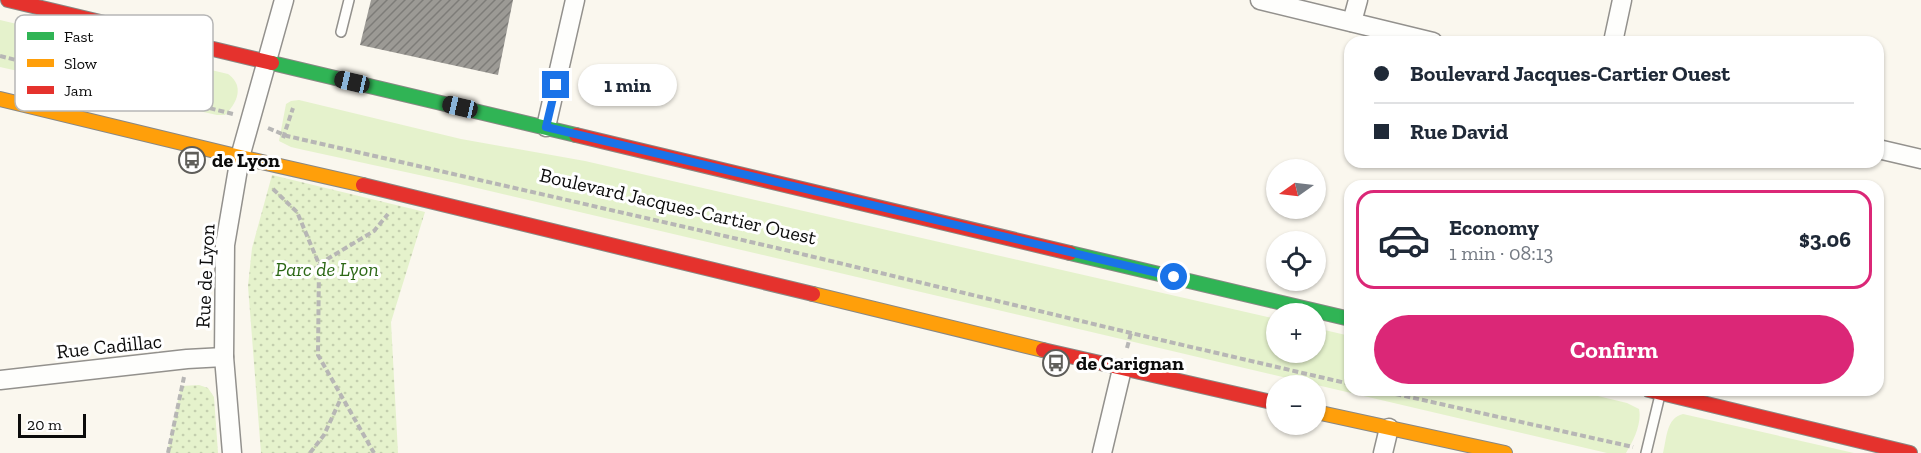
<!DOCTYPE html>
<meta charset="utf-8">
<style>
:root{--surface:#fff;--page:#f6f6f7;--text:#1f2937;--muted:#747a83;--line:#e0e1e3;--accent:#db2777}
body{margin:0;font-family:"Zilla Slab",serif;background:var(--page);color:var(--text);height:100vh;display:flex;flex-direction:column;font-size:22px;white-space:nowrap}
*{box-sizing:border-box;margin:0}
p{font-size:20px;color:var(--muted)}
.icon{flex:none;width:33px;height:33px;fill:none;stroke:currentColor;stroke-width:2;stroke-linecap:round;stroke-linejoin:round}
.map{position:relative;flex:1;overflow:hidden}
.sheet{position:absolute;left:1344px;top:180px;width:540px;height:216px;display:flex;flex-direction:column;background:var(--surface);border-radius:18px;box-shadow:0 2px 4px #0004}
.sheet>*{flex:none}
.banner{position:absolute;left:1344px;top:36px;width:540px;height:132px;border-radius:18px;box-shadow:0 2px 4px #0004;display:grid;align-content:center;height:132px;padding:0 30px;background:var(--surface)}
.needle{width:39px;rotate:256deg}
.tools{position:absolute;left:1266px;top:159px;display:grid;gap:12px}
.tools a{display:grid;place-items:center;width:60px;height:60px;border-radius:50%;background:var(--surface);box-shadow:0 2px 4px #0004;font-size:30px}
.scale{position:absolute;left:18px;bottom:15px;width:68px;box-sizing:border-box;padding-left:6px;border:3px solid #0b0b0b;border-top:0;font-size:16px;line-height:21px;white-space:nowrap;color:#0b0b0b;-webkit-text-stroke:4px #fff;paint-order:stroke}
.end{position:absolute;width:27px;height:27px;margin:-14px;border:8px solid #1a73e8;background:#fff;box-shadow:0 0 0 3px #fff}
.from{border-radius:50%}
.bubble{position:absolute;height:42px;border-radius:21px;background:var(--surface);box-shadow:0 2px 4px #0004;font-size:20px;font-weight:700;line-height:42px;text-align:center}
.car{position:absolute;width:18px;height:36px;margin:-18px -9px;border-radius:8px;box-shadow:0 0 4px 2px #0007;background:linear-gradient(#222 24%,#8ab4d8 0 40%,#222 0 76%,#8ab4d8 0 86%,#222 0)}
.banner b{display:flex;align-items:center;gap:21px;height:57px;font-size:22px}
.banner b+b{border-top:2px solid var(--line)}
.banner i{width:15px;height:15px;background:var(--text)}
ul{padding:10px 0 0;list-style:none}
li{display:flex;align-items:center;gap:18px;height:99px;margin:0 12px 9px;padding:0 18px;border:3px solid transparent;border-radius:18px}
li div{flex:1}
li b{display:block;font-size:22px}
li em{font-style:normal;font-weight:700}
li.current{border-color:var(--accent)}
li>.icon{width:54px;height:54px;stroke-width:1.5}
.button{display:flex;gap:12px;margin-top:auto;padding:12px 30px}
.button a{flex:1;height:69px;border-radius:36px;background:var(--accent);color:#fff;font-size:24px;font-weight:700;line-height:69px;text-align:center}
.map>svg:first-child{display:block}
.grass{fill:#e5f2cc}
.park{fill:url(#park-dots)}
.building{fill:url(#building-hatch)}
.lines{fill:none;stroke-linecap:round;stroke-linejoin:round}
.lane-casing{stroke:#93918d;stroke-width:12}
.street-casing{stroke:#93918d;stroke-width:21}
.fast-casing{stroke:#898884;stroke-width:16}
.slow-casing{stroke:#898884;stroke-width:16}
.jam-casing{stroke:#898884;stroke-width:16}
.path{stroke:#b7b6b5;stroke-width:4;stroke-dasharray:6 3;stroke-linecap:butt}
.lane{stroke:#fefefc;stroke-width:9}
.street{stroke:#fefefc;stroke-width:18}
.fast{stroke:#30b455;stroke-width:14}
.slow{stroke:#ff9f0a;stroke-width:14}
.jam{stroke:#e5322d;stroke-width:14}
.route{stroke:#1a73e8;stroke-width:8}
.labels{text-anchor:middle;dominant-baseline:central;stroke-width:6;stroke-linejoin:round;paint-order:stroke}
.poi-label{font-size:20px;font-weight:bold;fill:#0b0b0b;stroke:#fff;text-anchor:start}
.street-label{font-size:20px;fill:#0b0b0b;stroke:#fff}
.park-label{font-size:20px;font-style:italic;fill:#2c6816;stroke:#fff}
.key{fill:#fff;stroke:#b6b6b6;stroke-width:1.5}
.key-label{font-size:16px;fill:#0b0b0b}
</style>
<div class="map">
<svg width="1921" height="453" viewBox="0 0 1921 453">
<defs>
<pattern id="park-dots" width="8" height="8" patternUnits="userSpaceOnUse" patternTransform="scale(1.5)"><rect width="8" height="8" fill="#e5f2cc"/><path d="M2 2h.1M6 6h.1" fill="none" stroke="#c3ceae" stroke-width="1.8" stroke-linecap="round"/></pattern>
<pattern id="building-hatch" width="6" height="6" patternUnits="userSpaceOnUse" patternTransform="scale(1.5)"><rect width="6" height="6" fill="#9c9a95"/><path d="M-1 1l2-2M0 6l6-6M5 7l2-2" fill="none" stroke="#7d7c78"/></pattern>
</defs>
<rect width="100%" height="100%" fill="#faf7ee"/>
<g class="grass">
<path d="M0 20 228 74C245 86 237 103 225 115H217L0 67Z"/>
<path d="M299 100 461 139 585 161 1276 319V352H1316V328L1350 336V390H1573L1627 403 1639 409C1642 423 1634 440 1626 453H1607L456 183 304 150 291 147 279 141 286 104 291 101Z"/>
<path d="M1683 414 1854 453H1663C1667 438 1666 418 1683 414Z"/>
</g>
<g class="park">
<polygon points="272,175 425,212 391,322 398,453 261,453 248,286 252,248"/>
<polygon points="199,385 208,388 214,397 218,453 167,453 181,386"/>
</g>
<polygon class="building" points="371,0 513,0 498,75 360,45"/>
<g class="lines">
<defs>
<g id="lane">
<polyline points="341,32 349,0"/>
<polyline points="1646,453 1660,395"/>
</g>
<g id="street">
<polyline points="1260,0 1433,42"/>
<polyline points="1352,22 1358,0"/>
<polyline points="1613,42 1622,0"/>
<polyline points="546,127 575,0"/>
<polyline points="1878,149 1921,159"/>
<polyline points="0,380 187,359 224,357"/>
<polyline points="232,453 224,357 225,245 240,157 284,0"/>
<polyline points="1102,453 1122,369"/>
<polyline points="1383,453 1389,428"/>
</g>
<g id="fast">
<polyline points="272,63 576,135"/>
<polyline points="1070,253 1350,319"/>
</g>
<g id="slow">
<polyline points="0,99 240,157 363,185"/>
<polyline points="813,294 1043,350"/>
<polyline points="1316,412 1505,453"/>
</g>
<g id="jam">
<polyline points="8,0 272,63"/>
<polyline points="576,135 1070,253"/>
<polyline points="363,185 813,294"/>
<polyline points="1043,350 1276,403"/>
<polyline points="1649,390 1910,453"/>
</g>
</defs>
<use href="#lane" class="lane-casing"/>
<use href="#street" class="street-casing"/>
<use href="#fast" class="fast-casing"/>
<use href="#slow" class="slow-casing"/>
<use href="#jam" class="jam-casing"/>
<g class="path">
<polyline points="0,56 233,114"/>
<polyline points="268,128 287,136 764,245 1131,333 1350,384"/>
<polyline points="283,138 293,108"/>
<polyline points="273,189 297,212 319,264 318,355 374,453"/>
<polyline points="319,264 374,231 388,214"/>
<polyline points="1127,348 1131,333"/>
<polyline points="1378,390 1633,447"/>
<polyline points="168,453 184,377"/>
<polyline points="310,453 324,435 342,396"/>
</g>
<use href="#lane" class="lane"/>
<use href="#street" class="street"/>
<use href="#fast" class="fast"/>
<use href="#slow" class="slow"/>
<use href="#jam" class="jam"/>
</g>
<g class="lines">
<polyline class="route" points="556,85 546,127 1174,277"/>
</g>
<defs>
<symbol id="bus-ring" viewBox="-11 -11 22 22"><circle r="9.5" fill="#fff" stroke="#5f5e5a" stroke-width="1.5"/><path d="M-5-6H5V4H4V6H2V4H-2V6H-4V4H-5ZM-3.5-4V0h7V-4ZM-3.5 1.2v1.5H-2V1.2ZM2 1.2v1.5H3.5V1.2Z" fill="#5f5e5a"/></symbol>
</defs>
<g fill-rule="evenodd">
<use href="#bus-ring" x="177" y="145" width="30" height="30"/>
<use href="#bus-ring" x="1041" y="348" width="30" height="30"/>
</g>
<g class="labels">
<g class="poi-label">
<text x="212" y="160">de Lyon</text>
<text x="1076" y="363">de Carignan</text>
</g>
<g class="street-label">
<text transform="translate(678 206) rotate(13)">Boulevard Jacques-Cartier Ouest</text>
<text transform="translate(205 276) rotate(-87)">Rue de Lyon</text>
<text transform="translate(109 346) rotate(-6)">Rue Cadillac</text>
</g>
<g class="park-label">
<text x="327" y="269">Parc de Lyon</text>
</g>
</g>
<rect x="15" y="15" width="198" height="96" rx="9" class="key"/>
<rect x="27" y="32" width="27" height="8" fill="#30b455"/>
<rect x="27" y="59" width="27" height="8" fill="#ff9f0a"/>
<rect x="27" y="86" width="27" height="8" fill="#e5322d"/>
<g class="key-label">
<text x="64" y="42">Fast</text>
<text x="64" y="69">Slow</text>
<text x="64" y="96">Jam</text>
</g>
</svg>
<div class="tools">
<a><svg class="needle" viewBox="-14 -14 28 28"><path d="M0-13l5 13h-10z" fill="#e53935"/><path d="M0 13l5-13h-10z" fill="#747a83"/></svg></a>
<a><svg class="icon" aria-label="locate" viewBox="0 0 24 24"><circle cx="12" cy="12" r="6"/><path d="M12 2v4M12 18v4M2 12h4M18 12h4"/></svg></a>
<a>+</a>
<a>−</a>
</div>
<div class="scale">20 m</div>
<i class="end from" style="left:1174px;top:277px"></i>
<i class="end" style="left:556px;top:85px"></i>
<div class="bubble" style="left:578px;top:64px;width:99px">1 min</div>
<i class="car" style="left:352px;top:82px;rotate:283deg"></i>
<i class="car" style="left:460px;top:107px;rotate:283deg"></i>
<div class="banner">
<b><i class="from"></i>Boulevard Jacques-Cartier Ouest</b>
<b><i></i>Rue David</b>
</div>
<section class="sheet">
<ul>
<li class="current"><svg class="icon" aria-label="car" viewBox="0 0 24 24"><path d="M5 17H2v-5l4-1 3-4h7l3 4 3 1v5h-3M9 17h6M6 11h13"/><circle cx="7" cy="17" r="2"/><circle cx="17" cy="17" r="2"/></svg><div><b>Economy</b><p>1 min · 08:13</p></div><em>$3.06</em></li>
</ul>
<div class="button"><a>Confirm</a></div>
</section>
</div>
